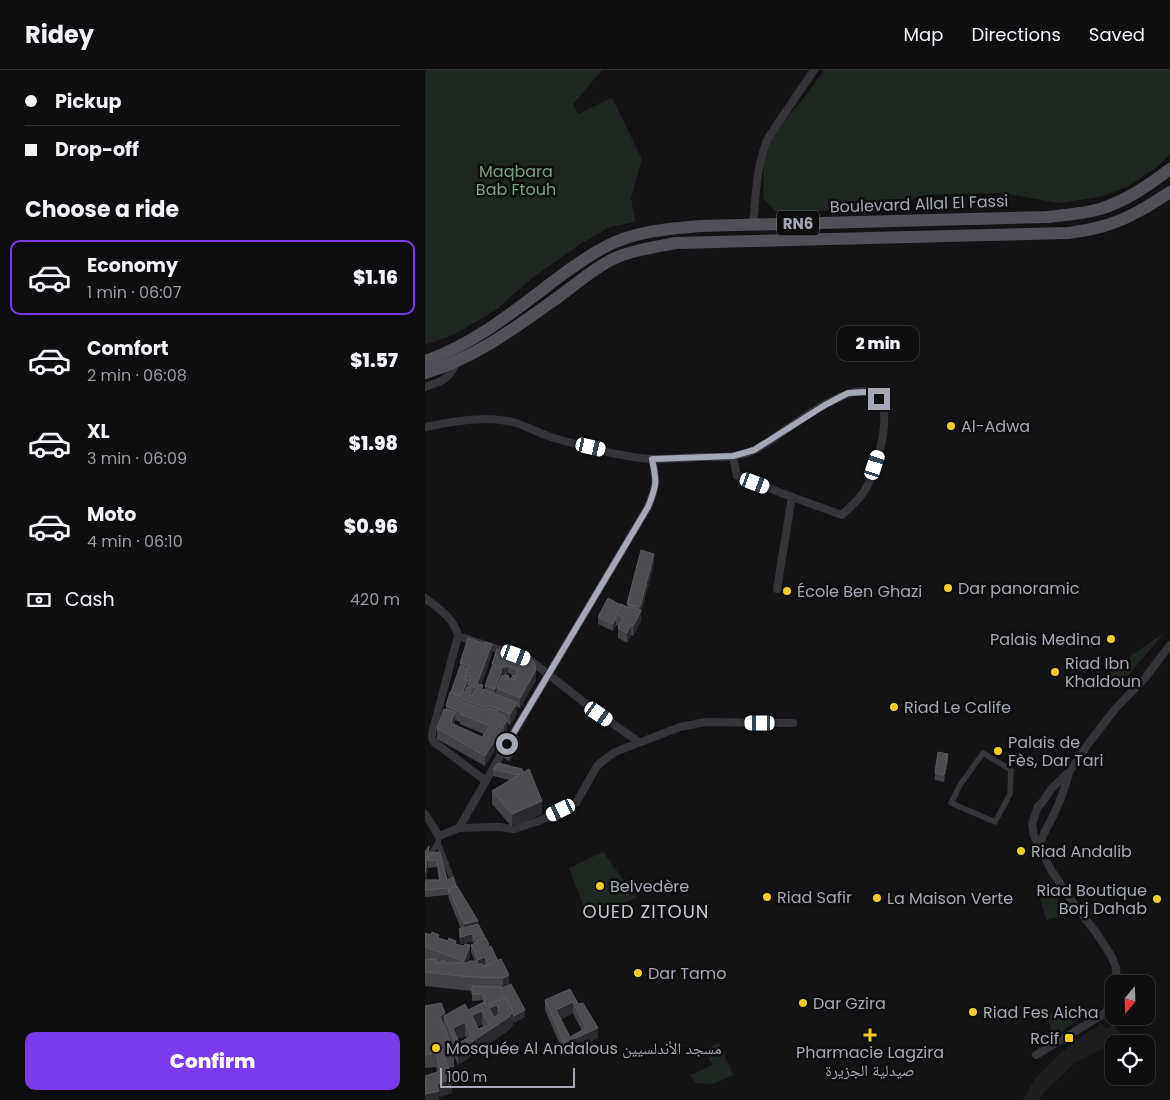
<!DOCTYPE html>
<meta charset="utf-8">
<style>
:root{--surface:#0e0e10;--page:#171719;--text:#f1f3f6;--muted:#9b9c9f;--line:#2e2e30;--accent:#7c3aed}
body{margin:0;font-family:Poppins,"Noto Naskh Arabic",sans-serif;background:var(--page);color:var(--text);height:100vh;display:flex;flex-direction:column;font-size:19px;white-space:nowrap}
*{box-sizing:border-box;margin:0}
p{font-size:16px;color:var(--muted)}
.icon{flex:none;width:28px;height:28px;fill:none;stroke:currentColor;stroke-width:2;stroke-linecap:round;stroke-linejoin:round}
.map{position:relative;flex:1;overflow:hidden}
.drawer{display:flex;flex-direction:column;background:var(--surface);width:425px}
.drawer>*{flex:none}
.banner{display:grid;align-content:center;height:110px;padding:0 25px;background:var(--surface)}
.needle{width:32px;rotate:199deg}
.fabs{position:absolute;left:680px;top:905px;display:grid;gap:10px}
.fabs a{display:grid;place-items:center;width:50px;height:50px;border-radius:10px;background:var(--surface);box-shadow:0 5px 20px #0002,0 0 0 1px var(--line);font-size:25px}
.scale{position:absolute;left:15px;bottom:12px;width:135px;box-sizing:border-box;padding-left:5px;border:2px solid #a4a7b5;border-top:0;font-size:14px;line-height:18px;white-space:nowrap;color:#a4a7b5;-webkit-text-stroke:4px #0e0e0f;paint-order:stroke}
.end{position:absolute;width:22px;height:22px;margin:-11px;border:6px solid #a4a7b5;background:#111;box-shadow:0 0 0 2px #111}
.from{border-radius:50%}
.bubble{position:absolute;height:35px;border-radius:10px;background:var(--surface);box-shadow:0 5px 20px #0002,0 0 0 1px var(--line);font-size:16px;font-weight:800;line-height:35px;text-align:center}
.car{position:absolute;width:15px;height:30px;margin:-15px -8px;border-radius:6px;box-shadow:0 0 4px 1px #0007;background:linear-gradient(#fff 24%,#345 0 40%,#fff 0 76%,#345 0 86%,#fff 0)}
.banner b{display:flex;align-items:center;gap:18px;height:48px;font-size:19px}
.banner b+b{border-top:1px solid var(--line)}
.banner i{width:12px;height:12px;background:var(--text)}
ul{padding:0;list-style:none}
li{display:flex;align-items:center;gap:15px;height:75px;margin:0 10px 8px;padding:0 15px;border:2px solid transparent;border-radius:10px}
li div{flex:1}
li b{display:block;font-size:19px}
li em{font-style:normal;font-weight:800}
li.selected{border-color:var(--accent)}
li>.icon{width:45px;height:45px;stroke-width:1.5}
h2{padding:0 25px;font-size:22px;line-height:60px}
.pay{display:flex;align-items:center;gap:12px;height:55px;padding:0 25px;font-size:19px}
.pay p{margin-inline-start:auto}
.action{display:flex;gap:10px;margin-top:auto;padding:10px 25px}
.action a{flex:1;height:58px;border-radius:10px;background:var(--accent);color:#fff;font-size:20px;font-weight:800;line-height:58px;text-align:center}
header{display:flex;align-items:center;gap:30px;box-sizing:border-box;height:70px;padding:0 25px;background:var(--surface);border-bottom:1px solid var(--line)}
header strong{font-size:24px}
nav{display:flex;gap:28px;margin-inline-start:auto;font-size:18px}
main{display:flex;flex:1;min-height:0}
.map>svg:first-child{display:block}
.built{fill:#1f1f22}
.green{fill:#1f2721}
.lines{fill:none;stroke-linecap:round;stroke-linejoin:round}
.pedestrian{stroke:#34343a;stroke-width:5.5}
.minor{stroke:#34343a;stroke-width:8}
.primary{stroke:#505059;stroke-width:12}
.wall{fill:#414347;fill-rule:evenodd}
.shaded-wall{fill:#2a2b2e}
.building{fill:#4c4d53;stroke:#5a5b62;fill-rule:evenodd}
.route{stroke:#a4a7b5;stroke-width:6}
.poi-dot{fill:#f7cc29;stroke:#0e0e0f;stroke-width:2}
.labels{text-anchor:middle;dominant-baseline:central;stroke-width:5;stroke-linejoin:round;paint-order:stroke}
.shield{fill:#0e0e0f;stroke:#777983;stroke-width:1}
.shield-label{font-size:15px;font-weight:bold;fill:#a4a7b5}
.park-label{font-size:16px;fill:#7aa182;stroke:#0e0e0f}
.street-label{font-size:16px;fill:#a4a7b5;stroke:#0e0e0f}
.poi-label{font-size:16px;fill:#a4a7b5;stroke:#0e0e0f;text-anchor:start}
.neighbourhood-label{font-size:18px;letter-spacing:1px;fill:#c5c7d1;stroke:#0e0e0f}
</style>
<header>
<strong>Ridey</strong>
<nav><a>Map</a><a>Directions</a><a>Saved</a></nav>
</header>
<main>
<section class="drawer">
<div class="banner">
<b><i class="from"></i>Pickup</b>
<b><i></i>Drop-off</b>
</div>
<h2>Choose a ride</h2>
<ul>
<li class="selected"><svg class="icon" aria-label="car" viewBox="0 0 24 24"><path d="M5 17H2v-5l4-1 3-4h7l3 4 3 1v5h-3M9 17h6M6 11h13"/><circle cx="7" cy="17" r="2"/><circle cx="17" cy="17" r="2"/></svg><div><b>Economy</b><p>1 min · 06:07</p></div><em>$1.16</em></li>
<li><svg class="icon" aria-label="car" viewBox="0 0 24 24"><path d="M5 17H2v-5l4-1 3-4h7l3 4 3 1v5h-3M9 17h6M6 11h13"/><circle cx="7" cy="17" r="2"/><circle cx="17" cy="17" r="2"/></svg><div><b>Comfort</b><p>2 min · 06:08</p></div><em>$1.57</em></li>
<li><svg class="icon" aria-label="car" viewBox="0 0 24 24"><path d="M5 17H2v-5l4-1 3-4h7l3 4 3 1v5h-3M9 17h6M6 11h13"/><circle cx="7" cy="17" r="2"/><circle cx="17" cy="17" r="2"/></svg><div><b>XL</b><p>3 min · 06:09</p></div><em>$1.98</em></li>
<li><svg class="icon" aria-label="car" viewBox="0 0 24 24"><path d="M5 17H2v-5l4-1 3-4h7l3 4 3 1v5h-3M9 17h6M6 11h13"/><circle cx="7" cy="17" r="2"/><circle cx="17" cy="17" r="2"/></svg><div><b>Moto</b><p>4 min · 06:10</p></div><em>$0.96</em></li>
</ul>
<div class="pay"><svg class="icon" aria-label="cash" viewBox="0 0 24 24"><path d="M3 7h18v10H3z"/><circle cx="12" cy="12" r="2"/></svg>Cash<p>420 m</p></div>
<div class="action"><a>Confirm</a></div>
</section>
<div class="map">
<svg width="745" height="1030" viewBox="0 0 745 1030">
<rect width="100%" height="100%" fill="#131315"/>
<polygon class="built" points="677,953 681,959 689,955 699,968 651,992 620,1021 614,1030 598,1030 610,1009 635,984 657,966"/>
<g class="green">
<polygon points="0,0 177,0 148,34 153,44 187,28 217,89 206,128 210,152 185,157 154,175 107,208 72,239 34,262 9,272 0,274"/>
<polygon points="399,0 745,0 745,84 732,97 702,117 675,127 634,133 577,123 498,125 470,137 449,140 351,142 338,128 339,81 347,65 382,24"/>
<polygon points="738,564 696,614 684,601 706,593 705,586"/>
<polygon points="178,782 212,828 163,847 144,798"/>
<polygon points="626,819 635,823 633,832 639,842 639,846 621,850 613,821"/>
<polygon points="668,937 628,969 622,944"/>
<polygon points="294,973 308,1005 287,1014 271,1013 265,1005 288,995 280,980"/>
</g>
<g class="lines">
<g class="pedestrian">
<polygon points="558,683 586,700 585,724 570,752 526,733 535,715"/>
<polyline points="14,766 13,773 29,814"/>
<polyline points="0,792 13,773"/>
</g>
<g class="minor">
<path d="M328 155C331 126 331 95 343 68L389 0"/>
<path d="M0 317C15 312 26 309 30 293L28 290"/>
<path d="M0 357C25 352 57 346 83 351 98 354 113 363 129 368 157 376 199 388 228 389 243 389 259 388 274 387 285 387 297 388 308 386 314 385 324 383 330 380 355 367 421 308 449 324 472 338 450 403 440 420 435 429 425 437 417 445L367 427"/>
<polyline points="308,386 312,406 367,427 352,519"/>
<path d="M0 528C13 538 30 549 33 566L7 663V668L9 672 61 711"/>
<polyline points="33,566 105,590 174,644 214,672"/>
<path d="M0 744 14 766 34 758 82 674 223 437C232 415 232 412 227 389"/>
<polyline points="34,758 73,757 89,759 114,751 151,733 172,696 179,690 190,682 255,657 281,652 368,653"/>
<path d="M614 777C617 766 622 757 627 748 634 734 640 718 644 703"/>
<polyline points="692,914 691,898 687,887 670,861 651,837 626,800 609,766 607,754 613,736 616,734 627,718 645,701 663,674 691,638 720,608 745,575"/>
<polyline points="611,985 677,945 689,933"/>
</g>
<g class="primary">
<path d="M0 291C47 275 87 243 126 213 144 200 160 187 180 177 210 161 243 159 276 156L622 147C639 145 658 144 675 139 701 131 724 115 745 99"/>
<path d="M0 303C50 288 90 258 132 228 150 215 168 199 188 189 208 180 230 177 251 173L643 163C656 161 670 159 682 155 705 148 725 135 745 122"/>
</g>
</g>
<g class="wall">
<polygon points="229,494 216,543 216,551 208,566 206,565 202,573 193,568 193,558 194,556 191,555 188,561 173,554 173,547 196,535 202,537 202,534"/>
<path d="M72 579 111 610 95 638 92 637V643L85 655 82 653V660L79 665H78V667L60 696 12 669V658L21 639V636L26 623 35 596V593L67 584 56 615 58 621 60 620V616L67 597V594ZM83 603 88 605 86 609 84 608H76V604ZM30 650 35 652V654L59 664 57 667 29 655Z"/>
<polygon points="91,682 84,691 79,688 79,684"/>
<polygon points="523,690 519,712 510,710 510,703"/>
<polygon points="68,699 97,699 117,744 87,757 67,734 67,721 85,710 68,706"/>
<path d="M0 782 4 783 15 782 22 810 31 816 53 854 100 947 89 953 88 949V955L84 960 33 995 29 985V997L23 998 27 1023 14 1027V1030L12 1002 11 997 0 998V936L20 945 43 940 58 933V930L47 931V921L0 916V889H4L0 888V863L31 874 45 886 42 893 50 891 46 882V875L49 874 47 871 36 874 34 866V859H36L24 829 23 825 0 827ZM12 797 14 810H1L3 798ZM57 954 59 957 53 959 52 957ZM40 966 42 968 34 973 32 969Z"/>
<path d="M145 919 173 968 139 984 120 940V930ZM148 943 157 961 145 967 136 949Z"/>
</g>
<g class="shaded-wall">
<polygon points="229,484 229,494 216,543 216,551 208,566 208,556 215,543 215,537"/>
<polygon points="191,548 191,555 188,561 188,554"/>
<polygon points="206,555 206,565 202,573 202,563"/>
<polygon points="67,574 67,584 54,619 52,614"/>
<polygon points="83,596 83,603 77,605 77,598"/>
<polygon points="111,600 111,610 95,638 95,628"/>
<polygon points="76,602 76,609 72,618 70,626 70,619"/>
<polygon points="43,610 43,618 38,629 36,626"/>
<polygon points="92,633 92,643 85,655 85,644"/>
<polygon points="30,642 30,653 26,664 26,653"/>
<polygon points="80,646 80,653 82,649 82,660 79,665 79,648"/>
<polygon points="75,653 75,662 78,657 78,667 60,696 60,686"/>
<polygon points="91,678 91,682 84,691 84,688"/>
<polygon points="523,684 523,690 519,712 519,705"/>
<polygon points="117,731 117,744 87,757 87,744"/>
<polygon points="4,776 4,791 3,791 3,798 0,817 0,803"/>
<polygon points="53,851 53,861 39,865 39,854"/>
<polygon points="47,864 47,871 36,874 36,867"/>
<polygon points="45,875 45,886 39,901 39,891"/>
<polygon points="64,875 64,882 50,883 50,889 50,882"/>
<polygon points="60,887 60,894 53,897 53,890"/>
<polygon points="84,905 84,919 78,921 78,908"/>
<polygon points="148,932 148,943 131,951 131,940"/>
<polygon points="72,935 72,948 64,952 64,938"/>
<polygon points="100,940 100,947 89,953 89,946"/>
<polygon points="57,941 57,954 47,959 47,945"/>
<polygon points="88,941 88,955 84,960 33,995 33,981"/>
<polygon points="20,943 20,948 19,946 19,957 15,946"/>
<polygon points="40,952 40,966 29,971 28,958"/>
<polygon points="173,958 173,968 139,984 139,973"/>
<polygon points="27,1009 27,1023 14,1027 14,1030 0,1030 0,1024 12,1014"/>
</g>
<g class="building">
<polygon points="216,480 229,484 215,537 202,534"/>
<polygon points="183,528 196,535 191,544 191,548 188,554 173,547"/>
<polygon points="196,534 204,538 205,535 216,541 208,556 206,555 202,563 193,558 198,548 191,544"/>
<polygon points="43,568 60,574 60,572 67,574 52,614 58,615 56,620 43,615 46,607 40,606 44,596 35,593"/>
<polygon points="72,579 98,588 93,600 83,596 77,598 67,594"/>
<polygon points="99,585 109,592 111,600 95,628 72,618 77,605 89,610"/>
<polygon points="35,596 42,599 40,606 40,609 43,610 38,621 37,620 35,625 26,622"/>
<polygon points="67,596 75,599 76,602 70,619 60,616"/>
<polygon points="80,604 84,606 83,607 79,606"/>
<polygon points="88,605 91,606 89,610 86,609"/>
<polygon points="42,617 46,618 44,625 47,626 50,620 57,623 58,619 92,633 85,644 63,635 61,638 34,628 37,620 40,622"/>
<polygon points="25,622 33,626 32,630 62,641 63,638 72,641 71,643 80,646 79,648 82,649 79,655 75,653 74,655 78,657 60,686 12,658 19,639 30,642 26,653 57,667 65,656 35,644 36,642 21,636"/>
<polygon points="86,675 91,678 84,688 79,684"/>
<polygon points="513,682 523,684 519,705 510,703"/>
<polygon points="73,693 97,699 98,702 93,705 68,699"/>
<polygon points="104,699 117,731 87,744 67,721"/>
<polygon points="4,776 0,803 0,782"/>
<polygon points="15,782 22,810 28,807 31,816 24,819 24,823 23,818 0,820 1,810 15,810 12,790 3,791 4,783"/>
<polygon points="32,816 53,851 39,854 24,819"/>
<polygon points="53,854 60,867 51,871 47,864 36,867 34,859"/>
<polygon points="7,862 14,865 13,868 23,871 24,868 31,871 30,874 39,876 40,874 45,875 39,891 0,877 0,863 6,865"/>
<polygon points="61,868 64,875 50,882 46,875"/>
<polygon points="66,876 73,891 59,897 59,896 63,894 60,887 53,890 50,883"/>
<polygon points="0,889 11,889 11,892 16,893 16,891 20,891 21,893 25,894 25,892 43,893 44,891 52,891 52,894 57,894 59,897 76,889 84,905 78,908 45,907 0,902"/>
<polygon points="86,914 100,940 89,946 80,927 61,936 58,924 47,924 47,916 76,917 75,919"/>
<path d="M145 919 153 934 158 933 173 958 139 973 120 930ZM148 932 161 958 145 967 131 940Z"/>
<path d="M80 927 88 941 84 947 33 981 19 946 40 934 43 940 59 932 61 936ZM72 935 76 944 69 947 64 938ZM57 941 64 955 53 959 47 945ZM40 952 46 966 34 973 28 958Z"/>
<polygon points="16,933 20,943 15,946 29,983 19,985 27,1009 12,1014 14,1021 0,1024 0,1006 15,1001 11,983 0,985 0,936"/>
</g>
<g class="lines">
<path class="route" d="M82 674 223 437C232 415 232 412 227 389L308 386 329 380 400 335 423 323 440 322 449 324 454 329"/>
</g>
<g class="poi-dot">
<circle cx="526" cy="356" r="5"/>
<circle cx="523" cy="518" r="5"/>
<circle cx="362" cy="521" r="5"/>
<circle cx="686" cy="569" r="5"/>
<circle cx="630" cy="602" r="5"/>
<circle cx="469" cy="637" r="5"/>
<circle cx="573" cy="681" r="5"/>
<circle cx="596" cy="781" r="5"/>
<circle cx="175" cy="816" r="5"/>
<circle cx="342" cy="827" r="5"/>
<circle cx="452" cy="828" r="5"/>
<circle cx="732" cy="829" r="5"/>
<circle cx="213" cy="903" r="5"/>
<circle cx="378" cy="933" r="5"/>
<circle cx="548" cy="942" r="5"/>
<path d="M442.5 957.5h5v5h5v5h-5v5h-5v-5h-5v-5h5z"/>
<rect x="639" y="963" width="10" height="10" rx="2.5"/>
<circle cx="11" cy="978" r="5"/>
</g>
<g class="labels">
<rect class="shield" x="352" y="140.5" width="42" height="25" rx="4"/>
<g class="shield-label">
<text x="373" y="153">RN6</text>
</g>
<g class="park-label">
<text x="91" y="101">Maqbara<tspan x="91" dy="18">Bab Ftouh</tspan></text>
</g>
<g class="street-label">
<text transform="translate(494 134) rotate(-2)">Boulevard Allal El Fassi</text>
</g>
<g class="poi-label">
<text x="536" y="356">Al-Adwa</text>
<text x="533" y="518">Dar panoramic</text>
<text x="372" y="521">École Ben Ghazi</text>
<text x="676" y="569" text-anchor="end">Palais Medina</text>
<text x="640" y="593">Riad Ibn<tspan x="640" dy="18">Khaldoun</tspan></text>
<text x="479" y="637">Riad Le Calife</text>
<text x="583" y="672">Palais de<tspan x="583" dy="18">Fès, Dar Tari</tspan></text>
<text x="606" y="781">Riad Andalib</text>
<text x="185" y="816">Belvedère</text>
<text x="722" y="820" text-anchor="end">Riad Boutique<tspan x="722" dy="18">Borj Dahab</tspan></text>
<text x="352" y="827">Riad Safir</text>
<text x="462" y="828">La Maison Verte</text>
<text x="223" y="903">Dar Tamo</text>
<text x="388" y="933">Dar Gzira</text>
<text x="558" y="942">Riad Fes Aicha</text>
<text x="634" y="968" text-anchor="end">Rcif</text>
<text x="21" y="978">Mosquée Al Andalous مسجد الأندلسيين</text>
<text x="445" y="982" text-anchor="middle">Pharmacie Lagzira<tspan x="445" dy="18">صيدلية الجزيرة</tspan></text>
</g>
<g class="neighbourhood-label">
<text x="221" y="841">OUED ZITOUN</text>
</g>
</g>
</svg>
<div class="fabs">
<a><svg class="needle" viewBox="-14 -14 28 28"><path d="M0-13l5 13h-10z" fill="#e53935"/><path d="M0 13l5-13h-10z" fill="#9b9c9f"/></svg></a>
<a><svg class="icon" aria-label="locate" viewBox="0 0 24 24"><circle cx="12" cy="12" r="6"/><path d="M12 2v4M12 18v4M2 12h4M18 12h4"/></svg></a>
</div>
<div class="scale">100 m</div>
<i class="end from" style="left:82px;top:674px"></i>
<i class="end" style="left:454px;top:329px"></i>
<div class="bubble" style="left:412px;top:256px;width:82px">2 min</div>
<i class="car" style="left:166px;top:377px;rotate:103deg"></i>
<i class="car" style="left:450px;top:395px;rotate:18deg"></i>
<i class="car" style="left:330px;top:413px;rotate:110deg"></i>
<i class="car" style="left:91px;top:585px;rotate:110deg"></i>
<i class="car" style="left:174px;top:644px;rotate:125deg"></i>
<i class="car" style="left:335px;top:653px;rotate:270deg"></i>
<i class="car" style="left:136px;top:740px;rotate:244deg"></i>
</div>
</main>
